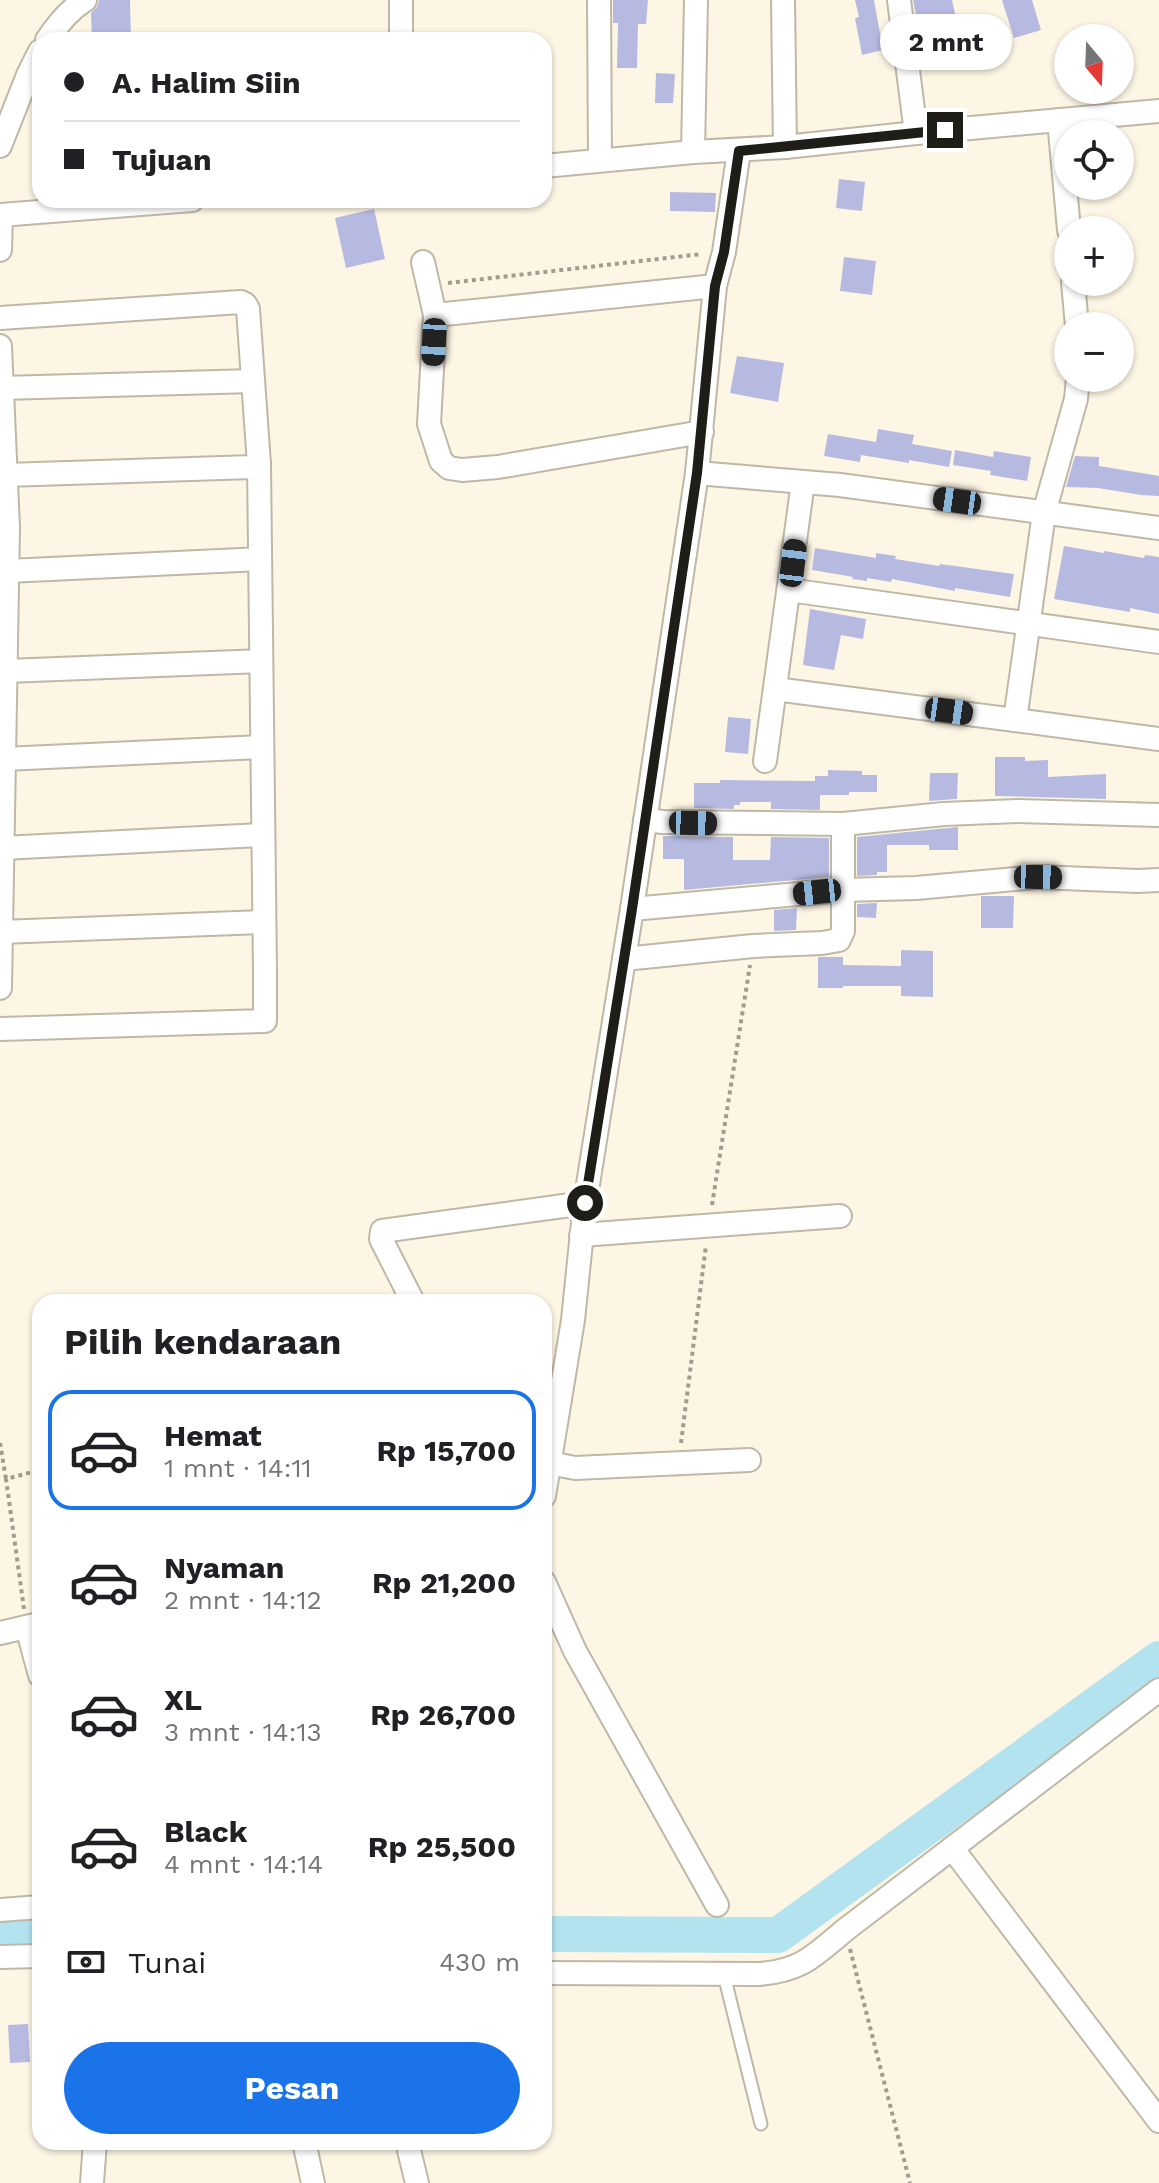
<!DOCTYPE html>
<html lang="id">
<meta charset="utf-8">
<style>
:root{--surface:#fff;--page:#f2f2f2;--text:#202124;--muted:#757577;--line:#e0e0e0;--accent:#1a73e8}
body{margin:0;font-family:"Work Sans",sans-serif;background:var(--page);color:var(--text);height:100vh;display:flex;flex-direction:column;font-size:30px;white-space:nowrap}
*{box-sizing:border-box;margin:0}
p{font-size:26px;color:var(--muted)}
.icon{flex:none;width:44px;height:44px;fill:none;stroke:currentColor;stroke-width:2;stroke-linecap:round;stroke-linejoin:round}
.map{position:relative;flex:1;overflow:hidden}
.side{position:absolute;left:32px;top:1294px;width:520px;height:856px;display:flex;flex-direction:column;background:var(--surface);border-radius:24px;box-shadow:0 2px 6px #0004}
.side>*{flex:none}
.top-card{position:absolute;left:32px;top:32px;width:520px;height:176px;border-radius:24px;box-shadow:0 2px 6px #0004;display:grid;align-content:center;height:176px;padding:0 32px;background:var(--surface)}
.needle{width:52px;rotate:161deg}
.controls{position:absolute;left:1054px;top:24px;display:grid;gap:16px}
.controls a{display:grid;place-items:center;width:80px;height:80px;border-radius:50%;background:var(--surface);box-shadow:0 2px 6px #0004;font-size:40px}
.end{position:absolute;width:36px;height:36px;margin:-18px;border:10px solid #1f1d17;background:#fff;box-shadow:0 0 0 4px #fff}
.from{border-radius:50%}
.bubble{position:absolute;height:56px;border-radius:28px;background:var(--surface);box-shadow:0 2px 6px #0004;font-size:26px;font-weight:700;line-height:56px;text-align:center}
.car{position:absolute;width:24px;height:48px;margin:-24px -12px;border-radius:10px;box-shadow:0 0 6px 2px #0007;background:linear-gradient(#222 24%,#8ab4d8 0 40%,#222 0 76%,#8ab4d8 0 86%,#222 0)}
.top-card b{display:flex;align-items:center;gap:28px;height:76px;font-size:30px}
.top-card b+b{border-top:2px solid var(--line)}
.top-card i{width:20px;height:20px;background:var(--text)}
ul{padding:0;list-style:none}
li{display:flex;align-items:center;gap:24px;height:120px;margin:0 16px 12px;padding:0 16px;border:4px solid transparent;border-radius:24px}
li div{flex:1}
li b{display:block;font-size:30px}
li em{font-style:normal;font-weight:700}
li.selected{border-color:var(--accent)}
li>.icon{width:72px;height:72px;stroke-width:1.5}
h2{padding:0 32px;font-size:36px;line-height:96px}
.pay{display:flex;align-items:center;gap:20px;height:88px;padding:0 32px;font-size:30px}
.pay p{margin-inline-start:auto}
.primary-button{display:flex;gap:16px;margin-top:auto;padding:16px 32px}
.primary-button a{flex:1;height:92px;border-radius:48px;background:var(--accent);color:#fff;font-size:32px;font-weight:700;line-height:92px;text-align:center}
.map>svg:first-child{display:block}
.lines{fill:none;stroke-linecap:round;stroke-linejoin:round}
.river{stroke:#b2e3ef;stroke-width:36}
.building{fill:#b7bae0}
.lane-casing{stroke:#beb8a7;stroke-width:15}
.street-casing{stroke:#beb8a7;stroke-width:26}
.path{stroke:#a19c90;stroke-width:4;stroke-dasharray:4 4;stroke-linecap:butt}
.lane{stroke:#fff;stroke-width:11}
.street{stroke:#fff;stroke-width:22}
.route{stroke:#1f1d17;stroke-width:10}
</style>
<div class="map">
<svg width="1159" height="2183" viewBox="0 0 1159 2183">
<rect width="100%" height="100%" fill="#fdf6e5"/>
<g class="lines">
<g class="river">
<polyline points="544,1934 778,1935 1159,1659"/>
<polyline points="0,1939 40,1937"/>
</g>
</g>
<g class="building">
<polygon points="99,0 130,0 131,40 92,40 91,13 97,7"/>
<polygon points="613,0 648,0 646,24 638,24 637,68 617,68 618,23 613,23"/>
<polygon points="855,0 874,0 883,50 862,55 855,18 859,17"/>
<polygon points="913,0 952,0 956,18 918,26"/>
<polygon points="1002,0 1032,0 1041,30 1014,38"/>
<polygon points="656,73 675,74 673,103 655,103"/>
<polygon points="839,179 865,182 862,211 836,208"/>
<polygon points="670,192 716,193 715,212 670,211"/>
<polygon points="374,209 385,259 346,268 335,218"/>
<polygon points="844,257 876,261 872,295 840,291"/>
<polygon points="737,356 784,363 778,402 730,393"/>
<polygon points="878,429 914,435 912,444 952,451 949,467 909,460 909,463 861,455 860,462 824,456 828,434 876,442"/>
<polygon points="955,450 993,457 994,451 1031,457 1027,481 990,475 991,471 953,465"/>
<polygon points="1075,456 1099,457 1099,466 1159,476 1159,496 1141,495 1098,488 1066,487"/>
<polygon points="1064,546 1104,553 1104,551 1144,558 1145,555 1159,557 1159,614 1130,608 1130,612 1054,599"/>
<polygon points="815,548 876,558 876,553 896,556 895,559 939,566 940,564 1014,574 1010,597 955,588 955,591 892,579 891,582 867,578 867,581 852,579 853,577 812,570"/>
<polygon points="810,609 866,619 863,639 841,635 834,670 803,665"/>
<polygon points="728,717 751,719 748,754 725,752"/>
<polygon points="995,757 1025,757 1025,761 1048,760 1048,777 1106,774 1106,799 995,796"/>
<polygon points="828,770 862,771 862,775 877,775 877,792 849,792 849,795 820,795 820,810 771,809 771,802 740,802 740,805 734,805 734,809 694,808 694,783 720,783 720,780 815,781 815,776 828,776"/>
<polygon points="930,773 958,773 957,799 929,801"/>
<polygon points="958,827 958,850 929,850 929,845 887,845 887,872 877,872 877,875 857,876 857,837"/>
<polygon points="663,836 733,837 733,860 770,860 771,837 829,838 829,877 684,890 684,859 663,859"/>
<polygon points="981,896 1014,896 1013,928 981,928"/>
<polygon points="877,903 876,918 857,917 857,904"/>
<polygon points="797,908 796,930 774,931 774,910"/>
<polygon points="901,950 933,951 933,997 901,996 901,986 843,986 843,988 818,988 818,957 843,957 843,965 901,966"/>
<polygon points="28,2024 30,2062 10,2063 8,2025"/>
</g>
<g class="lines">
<defs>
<polyline id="lane" points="724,1975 761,2124"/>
<g id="street">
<polyline points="401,0 401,40"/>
<polyline points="599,0 600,160"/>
<polyline points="783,0 785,147"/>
<polyline points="899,0 916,133"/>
<path d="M47 40C57 25 69 10 85 0"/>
<polyline points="1059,120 1069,230"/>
<polyline points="0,146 28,75 40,51"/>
<polyline points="693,152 696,0"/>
<polyline points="544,166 693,152 785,147 916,133 1159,111"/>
<polyline points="0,215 192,200"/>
<polyline points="0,250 1,215"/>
<polyline points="423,262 435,315 429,424 441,461 449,468 462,470 498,467 702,432"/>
<polyline points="1073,282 1077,326"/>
<polyline points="435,315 715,286"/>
<polyline points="0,318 241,302 245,304 248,309 259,464 265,970 265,1021 0,1029"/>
<polyline points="0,346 8,528 0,988"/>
<polyline points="2,388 253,381"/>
<polyline points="697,473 840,485 1159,528"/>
<polyline points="6,475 253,467 259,464"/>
<polyline points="8,571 260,559"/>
<polyline points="789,590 1159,642"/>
<polyline points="6,671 261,661"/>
<polyline points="775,689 1015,720 1044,513 1076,399 1078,378"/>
<polyline points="1015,720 1159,739"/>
<polyline points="4,759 262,747"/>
<polyline points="765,761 803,482"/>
<polyline points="645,820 663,822 843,824 944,814 1018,811 1159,815"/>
<polyline points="2,848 263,835"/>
<polyline points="632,909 843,890 916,888 1038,877 1137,881 1159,880"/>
<polyline points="1,932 264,922"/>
<polyline points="624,959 753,946 822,943 839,940 843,931 843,824"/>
<polyline points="581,1235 840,1216"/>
<polyline points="413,1302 381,1239 382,1231 585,1203"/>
<polyline points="549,1463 575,1468 749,1460"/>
<polyline points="544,1496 573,1320 585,1203 632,909 697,473 715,286 724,252 739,151"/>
<polyline points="544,1582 575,1651 717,1905"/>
<polyline points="27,1627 40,1675"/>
<polyline points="0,1633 39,1624"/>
<polyline points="952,1848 1159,2121"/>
<polyline points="0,1910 40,1907"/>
<polyline points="0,1957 40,1956"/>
<path d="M544 1973 759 1974C801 1971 814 1956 845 1930L1159 1690"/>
<polyline points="304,2142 313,2183"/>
<polyline points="407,2142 417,2183"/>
<polyline points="92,2183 95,2142"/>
</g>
</defs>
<use href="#lane" class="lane-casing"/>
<use href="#street" class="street-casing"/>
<g class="path">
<polyline points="448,283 702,254"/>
<polyline points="712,1205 750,965"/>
<polyline points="0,1443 6,1479"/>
<polyline points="681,1443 706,1245"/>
<polyline points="24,1609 6,1479 40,1470"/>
<polyline points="850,1949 910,2183"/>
</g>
<use href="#lane" class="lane"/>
<use href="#street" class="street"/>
</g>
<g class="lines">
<polyline class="route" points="585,1203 632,909 697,473 715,286 724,252 739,151 945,130"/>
</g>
</svg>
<div class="controls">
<a><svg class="needle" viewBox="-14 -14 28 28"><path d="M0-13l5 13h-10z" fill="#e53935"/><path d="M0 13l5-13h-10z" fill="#757577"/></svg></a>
<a><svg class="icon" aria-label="locate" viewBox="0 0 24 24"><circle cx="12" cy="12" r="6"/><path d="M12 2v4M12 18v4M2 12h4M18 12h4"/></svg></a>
<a>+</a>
<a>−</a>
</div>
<i class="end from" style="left:585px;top:1203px"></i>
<i class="end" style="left:945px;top:130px"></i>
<div class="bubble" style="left:880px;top:14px;width:132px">2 mnt</div>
<i class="car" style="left:434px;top:342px;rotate:183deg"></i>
<i class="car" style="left:957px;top:501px;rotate:278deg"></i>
<i class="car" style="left:793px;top:563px;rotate:7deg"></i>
<i class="car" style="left:949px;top:711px;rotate:98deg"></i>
<i class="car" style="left:693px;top:823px;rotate:91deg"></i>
<i class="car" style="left:1038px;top:877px;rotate:91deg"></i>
<i class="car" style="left:817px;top:892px;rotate:264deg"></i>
<div class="top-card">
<b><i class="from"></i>A. Halim Siin</b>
<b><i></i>Tujuan</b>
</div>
<section class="side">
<h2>Pilih kendaraan</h2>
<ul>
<li class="selected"><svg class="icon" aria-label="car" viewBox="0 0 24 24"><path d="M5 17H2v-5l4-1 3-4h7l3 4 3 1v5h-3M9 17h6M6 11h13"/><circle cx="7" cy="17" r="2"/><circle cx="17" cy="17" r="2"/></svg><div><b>Hemat</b><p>1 mnt · 14:11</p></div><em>Rp 15,700</em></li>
<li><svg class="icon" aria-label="car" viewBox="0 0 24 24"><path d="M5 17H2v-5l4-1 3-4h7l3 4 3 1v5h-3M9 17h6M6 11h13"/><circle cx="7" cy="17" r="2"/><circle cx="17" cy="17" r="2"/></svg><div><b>Nyaman</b><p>2 mnt · 14:12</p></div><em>Rp 21,200</em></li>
<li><svg class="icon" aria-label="car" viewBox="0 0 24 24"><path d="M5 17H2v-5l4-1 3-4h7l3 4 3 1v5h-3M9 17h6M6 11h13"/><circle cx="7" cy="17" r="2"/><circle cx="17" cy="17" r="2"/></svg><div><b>XL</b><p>3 mnt · 14:13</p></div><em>Rp 26,700</em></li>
<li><svg class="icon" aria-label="car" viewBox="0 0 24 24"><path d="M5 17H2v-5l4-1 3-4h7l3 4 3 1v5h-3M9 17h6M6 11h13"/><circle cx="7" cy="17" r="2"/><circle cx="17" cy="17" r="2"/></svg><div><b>Black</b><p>4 mnt · 14:14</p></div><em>Rp 25,500</em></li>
</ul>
<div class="pay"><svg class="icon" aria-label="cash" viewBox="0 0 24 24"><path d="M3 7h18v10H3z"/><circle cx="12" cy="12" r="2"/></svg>Tunai<p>430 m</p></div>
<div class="primary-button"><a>Pesan</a></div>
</section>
</div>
